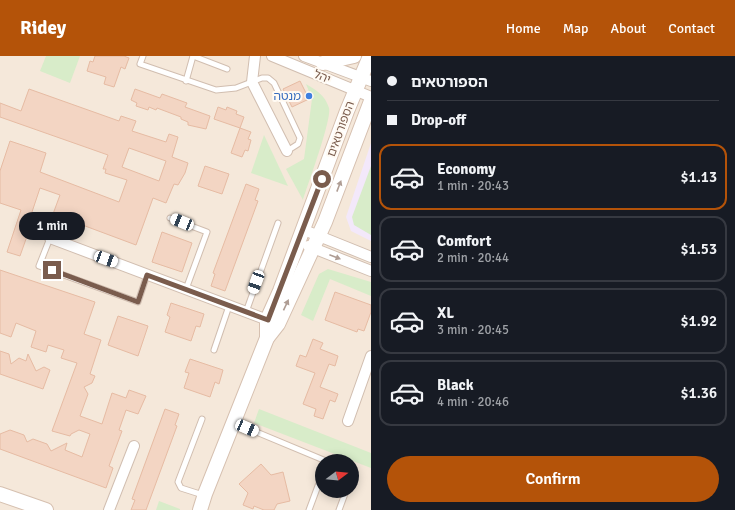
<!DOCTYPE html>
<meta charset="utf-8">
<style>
:root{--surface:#171b24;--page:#242831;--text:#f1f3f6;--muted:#9ea1a6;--line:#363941;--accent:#b45309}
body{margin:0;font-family:Signika,"Noto Sans Hebrew",sans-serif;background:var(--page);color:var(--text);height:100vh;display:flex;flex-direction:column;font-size:15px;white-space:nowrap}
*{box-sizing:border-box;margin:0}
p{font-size:13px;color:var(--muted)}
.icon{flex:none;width:22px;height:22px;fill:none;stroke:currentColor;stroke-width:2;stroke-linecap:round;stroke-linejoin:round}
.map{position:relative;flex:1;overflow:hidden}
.side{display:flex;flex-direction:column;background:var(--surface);width:364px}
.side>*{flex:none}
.guide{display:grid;align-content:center;height:88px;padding:0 16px;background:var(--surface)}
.needle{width:26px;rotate:74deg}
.tools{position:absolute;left:315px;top:398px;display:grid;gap:8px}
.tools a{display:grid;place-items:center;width:44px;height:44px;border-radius:50%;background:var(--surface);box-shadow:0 2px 10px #0003;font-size:20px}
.end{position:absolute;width:18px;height:18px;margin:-9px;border:5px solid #7a5c4d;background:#fff;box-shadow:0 0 0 2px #fff}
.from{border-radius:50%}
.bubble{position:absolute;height:28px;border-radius:14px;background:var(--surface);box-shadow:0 2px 10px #0003;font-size:13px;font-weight:600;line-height:28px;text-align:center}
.car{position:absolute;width:12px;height:24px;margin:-12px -6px;border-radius:5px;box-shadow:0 0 3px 1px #0007;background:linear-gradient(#fff 24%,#345 0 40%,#fff 0 76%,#345 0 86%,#fff 0)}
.guide b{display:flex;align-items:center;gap:14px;height:38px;font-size:15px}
.guide b+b{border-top:1px solid var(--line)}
.guide i{width:10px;height:10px;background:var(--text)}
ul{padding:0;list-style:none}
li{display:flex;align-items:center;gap:12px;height:66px;margin:0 8px 6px;padding:0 8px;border:2px solid var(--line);border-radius:12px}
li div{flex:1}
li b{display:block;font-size:15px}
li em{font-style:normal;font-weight:600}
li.on{border-color:var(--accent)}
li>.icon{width:36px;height:36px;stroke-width:1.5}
.action{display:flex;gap:8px;margin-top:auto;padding:8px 16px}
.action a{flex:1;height:46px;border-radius:24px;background:var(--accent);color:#fff;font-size:16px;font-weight:600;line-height:46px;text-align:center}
header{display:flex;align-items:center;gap:24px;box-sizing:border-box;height:56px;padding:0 20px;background:var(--accent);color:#fff}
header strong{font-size:19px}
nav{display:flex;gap:22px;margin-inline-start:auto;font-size:14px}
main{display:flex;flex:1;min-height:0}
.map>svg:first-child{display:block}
.residential{fill:#f5e8da;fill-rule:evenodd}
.education{fill:#f3e8fa}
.green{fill:#d8ecc9}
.building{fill:#f3d5c3;stroke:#e6bba3;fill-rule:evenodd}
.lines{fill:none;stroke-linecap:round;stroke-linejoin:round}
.lane-casing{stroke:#d1beb0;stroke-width:7}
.street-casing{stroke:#d1beb0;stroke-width:12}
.secondary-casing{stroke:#d6c0b0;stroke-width:16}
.lane{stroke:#fff;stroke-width:5}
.street{stroke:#fff;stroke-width:10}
.secondary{stroke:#fff;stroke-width:14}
.oneway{fill:#af9d94}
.route{stroke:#7a5c4d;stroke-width:5}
.shop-dot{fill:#3f7fe0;stroke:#fffaf3;stroke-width:1.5}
.labels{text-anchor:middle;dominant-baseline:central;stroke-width:4;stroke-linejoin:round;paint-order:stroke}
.street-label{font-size:12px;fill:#7a5c4d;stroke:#fffaf3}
.shop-label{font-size:12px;fill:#366cbe;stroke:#fffaf3;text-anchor:end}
</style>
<header>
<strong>Ridey</strong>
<nav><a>Home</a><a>Map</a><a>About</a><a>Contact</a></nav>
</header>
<main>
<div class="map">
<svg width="371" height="454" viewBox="0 0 371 454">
<rect width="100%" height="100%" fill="#fdf6ec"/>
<path class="residential" d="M0 0H371V454H0ZM322 405H352V435H322Z"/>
<polygon class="education" points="371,87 371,185 351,175 346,161"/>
<g class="green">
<polygon points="46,0 80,0 70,27 40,15"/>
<path d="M306 28C316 34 325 39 329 52 332 63 308 128 303 144L286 113 304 103 312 43Z"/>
<polygon points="264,79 288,130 251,117"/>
<polygon points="371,110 371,179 354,169 352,161"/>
<polygon points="328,213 371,226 371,240 330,223 313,265 301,259 319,218"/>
<polygon points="259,353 371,397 371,412 254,367"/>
<polygon points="159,445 180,453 180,454 156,454"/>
</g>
<g class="building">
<polygon points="95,0 124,0 129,2 125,13 121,11 114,31 104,28 106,21 87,15 90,5 93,6"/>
<polygon points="300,25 309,43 292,51 283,33"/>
<path d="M29 33 119 65 121 60 136 65 132 75 166 86 169 78 178 81 172 101 188 107 185 117 178 129 174 128 166 147 153 142 136 189 53 158 60 139 40 132 29 165 32 166 20 200 7 196 21 154 0 147V115L10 85 46 97 40 116 119 146 127 124 105 117 106 113H103L108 99 0 61V47L21 55ZM129 92 166 105 159 125 122 111Z"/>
<polygon points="135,33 160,42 162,38 187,47 185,51 210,60 206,73 188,69 188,66 181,63 181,61 157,52 156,54 149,51 148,54 136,50 137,47 131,44"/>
<polygon points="218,51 226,54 227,51 237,55 236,58 244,61 240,72 214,63"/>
<polygon points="240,72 251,76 248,83 251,84 248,95 245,94 242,101 231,97"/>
<polygon points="205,110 229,118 222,138 198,130"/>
<polygon points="246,128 259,133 255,144 258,145 225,235 211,230 215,218 213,217"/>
<polygon points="162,176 192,187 182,216 152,206"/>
<polygon points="0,214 95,246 84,278 101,284 90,318 95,320 92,327 84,331 88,338 80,360 102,368 112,337 126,342 129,334 146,340 138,358 126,354 119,374 122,375 109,410 113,412 106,432 0,393 0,378 10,374 24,379 27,386 33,383 47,388 51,395 67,387 65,394 82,401 90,378 79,374 71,378 70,380 52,375 77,307 61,302 64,294 48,289 46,296 31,291 36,275 16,267 11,281 0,277"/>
<polygon points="335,236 371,249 371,256 364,275 358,273 357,276 325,264"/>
<polygon points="171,247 204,258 200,271 196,270 191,285 165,276 170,261 167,259"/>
<polygon points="118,260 148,270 138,300 108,289"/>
<polygon points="313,283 323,287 320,293 338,300 335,310 329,308 320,331 338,338 335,346 330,344 323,363 314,360 316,353 303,348 315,317 296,310 300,299 306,301"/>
<polygon points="0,295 9,298 11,308 19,302 26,305 28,298 36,315 44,311 50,314 43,333 0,318"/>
<polygon points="190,303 223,314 219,328 215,326 210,341 184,332 189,317 185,316"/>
<polygon points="165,353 179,358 175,369 177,370 146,454 131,454 135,444 132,443"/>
<polygon points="261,408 271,419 283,416 290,445 277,448 274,454 264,454 254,450 253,453 243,449 248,437 239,428"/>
</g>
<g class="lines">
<defs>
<g id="lane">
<polyline points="143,0 140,8 216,34 236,32 262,22 268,22 274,27 300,82 298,88 287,95"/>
<polyline points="193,0 227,13"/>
<polyline points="186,25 193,0"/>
<polyline points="170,162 207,176 186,233"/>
<polyline points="50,182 39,210 138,246 147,219"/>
<polyline points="246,256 278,167"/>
<polyline points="214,294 229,250"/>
<polyline points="202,363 178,426 181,432 203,439"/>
<polyline points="235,367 326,405"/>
<polyline points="352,416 352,420"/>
<polyline points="309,454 322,419"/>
<polyline points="339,454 346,435"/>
</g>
<g id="street">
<polyline points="255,0 252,26 287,95"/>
<polyline points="272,0 371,41"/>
<polyline points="304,0 371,25"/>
<polyline points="304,174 371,201"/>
<polyline points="50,182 273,266"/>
<polyline points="308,190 371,215"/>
<polyline points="348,365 371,300"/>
<polyline points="109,454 134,390"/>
</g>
<g id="secondary">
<polyline points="323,7 354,0"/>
<polyline points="267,282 267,264 280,235 347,55 370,0"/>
<polyline points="0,438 46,454"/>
<polyline points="200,454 205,438 267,282 278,268 325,166 371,45"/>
</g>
</defs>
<use href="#lane" class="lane-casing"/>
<use href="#street" class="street-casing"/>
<use href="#secondary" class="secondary-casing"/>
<use href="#lane" class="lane"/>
<use href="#street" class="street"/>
<use href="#secondary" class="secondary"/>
</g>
<defs><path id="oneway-solid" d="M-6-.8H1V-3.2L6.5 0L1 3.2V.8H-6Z"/></defs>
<g class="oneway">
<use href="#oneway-solid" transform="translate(339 130) rotate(-69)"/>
<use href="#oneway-solid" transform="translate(335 201) rotate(21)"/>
<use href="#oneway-solid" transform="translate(286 249) rotate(-65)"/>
</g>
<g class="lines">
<polyline class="route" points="52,214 138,246 147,219 268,264 322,123"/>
</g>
<circle class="shop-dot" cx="309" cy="40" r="4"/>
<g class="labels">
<g class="street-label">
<text transform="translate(322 21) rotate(23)">יהל</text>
<text transform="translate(341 73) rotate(-70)">הספורטאים</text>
</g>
<g class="shop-label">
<text x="301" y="40">מנטה</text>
</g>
</g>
</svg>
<div class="tools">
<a><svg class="needle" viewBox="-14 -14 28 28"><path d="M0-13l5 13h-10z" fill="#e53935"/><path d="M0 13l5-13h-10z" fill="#9ea1a6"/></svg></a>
</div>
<i class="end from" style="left:322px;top:123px"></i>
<i class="end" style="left:52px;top:214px"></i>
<div class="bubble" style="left:19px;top:156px;width:66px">1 min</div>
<i class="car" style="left:182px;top:166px;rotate:292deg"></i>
<i class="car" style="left:106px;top:203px;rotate:110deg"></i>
<i class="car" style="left:256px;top:226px;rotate:200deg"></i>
<i class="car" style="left:247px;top:372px;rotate:113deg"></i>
</div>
<section class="side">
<div class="guide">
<b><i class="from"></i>הספורטאים</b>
<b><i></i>Drop-off</b>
</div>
<ul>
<li class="on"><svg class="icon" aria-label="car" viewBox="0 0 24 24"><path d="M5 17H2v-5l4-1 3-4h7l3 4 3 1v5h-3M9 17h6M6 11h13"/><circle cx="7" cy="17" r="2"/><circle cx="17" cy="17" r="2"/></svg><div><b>Economy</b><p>1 min · 20:43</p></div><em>$1.13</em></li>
<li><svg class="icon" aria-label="car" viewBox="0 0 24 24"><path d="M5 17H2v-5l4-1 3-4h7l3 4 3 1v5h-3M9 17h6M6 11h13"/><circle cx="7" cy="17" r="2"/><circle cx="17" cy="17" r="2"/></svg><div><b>Comfort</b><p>2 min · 20:44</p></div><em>$1.53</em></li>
<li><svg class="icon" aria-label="car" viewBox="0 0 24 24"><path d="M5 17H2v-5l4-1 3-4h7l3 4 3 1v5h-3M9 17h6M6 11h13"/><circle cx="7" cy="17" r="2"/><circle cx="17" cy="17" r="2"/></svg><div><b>XL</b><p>3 min · 20:45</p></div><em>$1.92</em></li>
<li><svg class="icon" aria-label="car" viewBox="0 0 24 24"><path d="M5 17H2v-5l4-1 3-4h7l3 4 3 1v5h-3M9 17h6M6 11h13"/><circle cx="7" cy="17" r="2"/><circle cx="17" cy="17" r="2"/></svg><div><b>Black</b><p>4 min · 20:46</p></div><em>$1.36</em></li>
</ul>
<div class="action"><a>Confirm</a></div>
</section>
</main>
